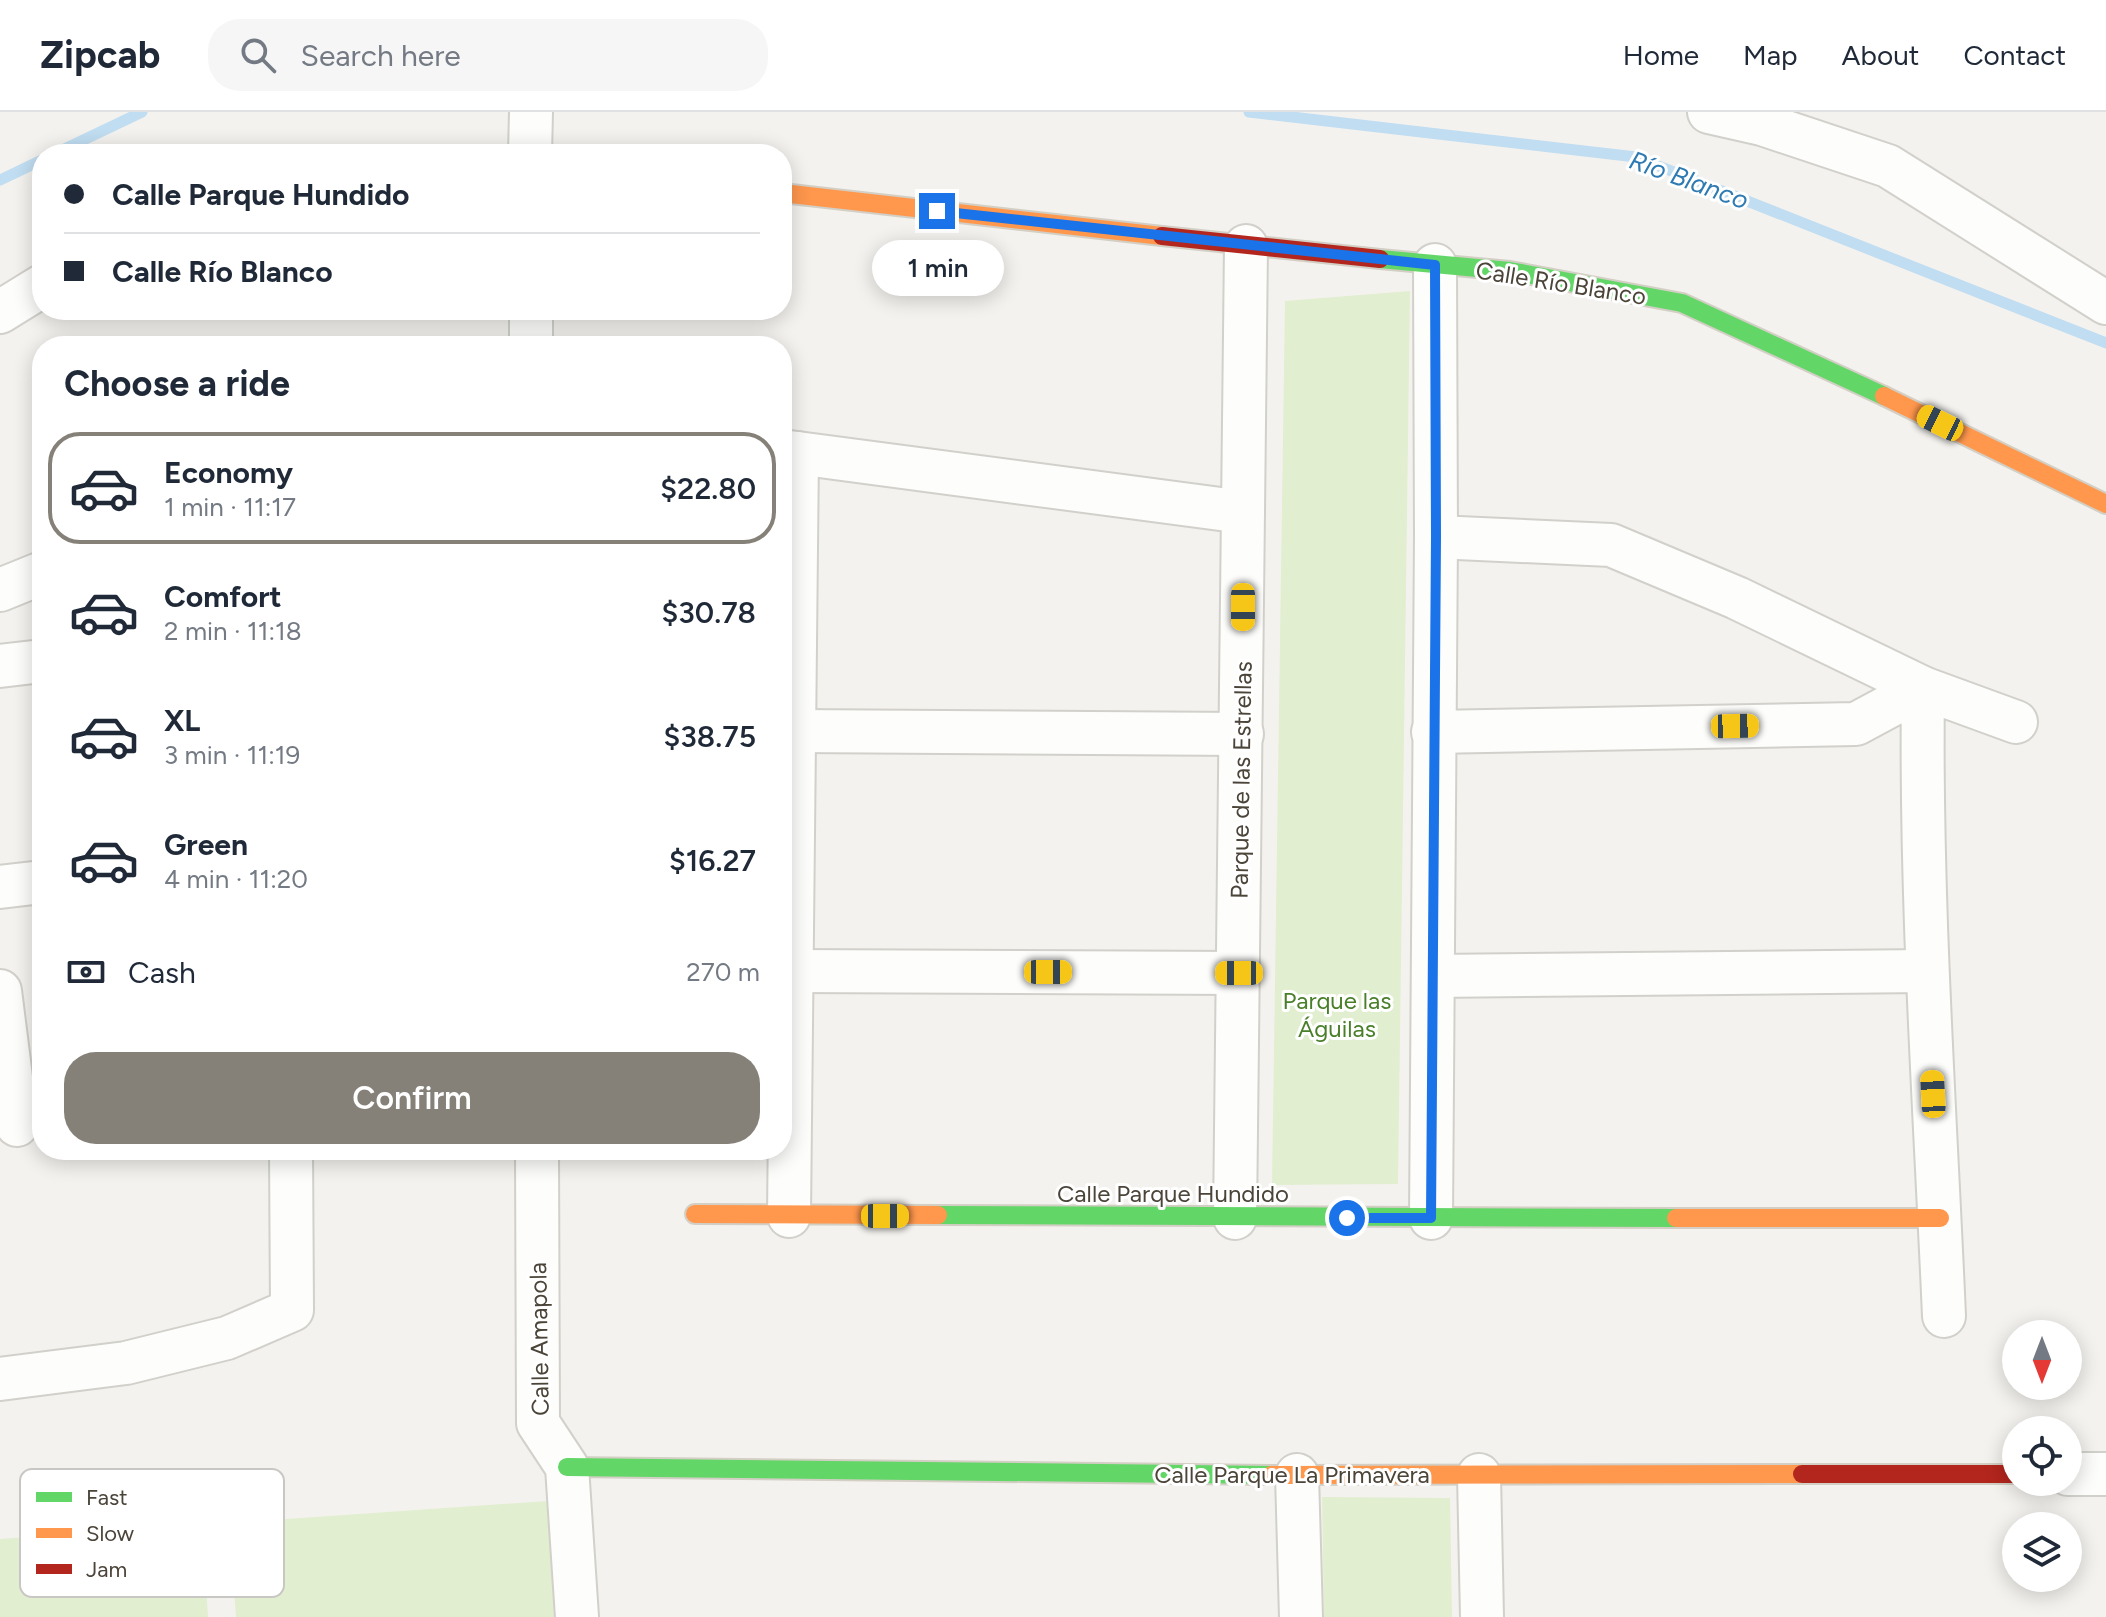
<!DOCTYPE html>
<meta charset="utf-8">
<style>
:root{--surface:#fff;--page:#f6f6f7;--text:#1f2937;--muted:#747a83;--line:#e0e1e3;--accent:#868178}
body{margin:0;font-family:Figtree,sans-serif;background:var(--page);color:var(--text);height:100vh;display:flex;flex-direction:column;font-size:30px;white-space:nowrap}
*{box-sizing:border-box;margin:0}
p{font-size:26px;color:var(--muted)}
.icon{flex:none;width:44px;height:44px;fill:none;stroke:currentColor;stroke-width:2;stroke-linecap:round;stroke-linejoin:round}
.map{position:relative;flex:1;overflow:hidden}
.drawer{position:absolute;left:32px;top:224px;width:760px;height:824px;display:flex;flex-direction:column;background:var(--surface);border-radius:32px;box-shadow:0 4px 20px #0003}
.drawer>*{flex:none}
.top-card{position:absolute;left:32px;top:32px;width:760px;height:176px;border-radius:32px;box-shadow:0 4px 20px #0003;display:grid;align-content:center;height:176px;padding:0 32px;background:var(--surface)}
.needle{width:52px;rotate:180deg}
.tools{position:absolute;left:2002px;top:1208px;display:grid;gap:16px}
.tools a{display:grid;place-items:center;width:80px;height:80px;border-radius:50%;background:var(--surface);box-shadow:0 4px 20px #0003;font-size:40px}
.end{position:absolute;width:36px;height:36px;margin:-18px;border:10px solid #1a73e8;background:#fff;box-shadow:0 0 0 4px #fff}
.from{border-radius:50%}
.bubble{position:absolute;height:56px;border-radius:28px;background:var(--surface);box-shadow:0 4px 20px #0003;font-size:26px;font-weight:600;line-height:56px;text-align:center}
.car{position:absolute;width:24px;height:48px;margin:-24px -12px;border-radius:10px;box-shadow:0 0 6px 2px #0007;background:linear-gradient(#f5c518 24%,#345 0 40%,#f5c518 0 76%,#345 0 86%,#f5c518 0)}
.top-card b{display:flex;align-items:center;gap:28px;height:76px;font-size:30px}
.top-card b+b{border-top:2px solid var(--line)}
.top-card i{width:20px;height:20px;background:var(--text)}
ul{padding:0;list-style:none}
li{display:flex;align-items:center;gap:24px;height:112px;margin:0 16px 12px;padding:0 16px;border:4px solid transparent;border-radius:32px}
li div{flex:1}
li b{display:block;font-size:30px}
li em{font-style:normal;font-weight:600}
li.current{border-color:var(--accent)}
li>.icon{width:72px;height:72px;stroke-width:1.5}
h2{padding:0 32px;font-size:36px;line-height:96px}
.pay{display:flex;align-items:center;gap:20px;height:88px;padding:0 32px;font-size:30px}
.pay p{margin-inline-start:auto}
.cta{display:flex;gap:16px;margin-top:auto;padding:16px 32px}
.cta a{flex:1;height:92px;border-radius:32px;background:var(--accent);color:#fff;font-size:32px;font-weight:600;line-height:92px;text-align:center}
header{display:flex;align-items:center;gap:48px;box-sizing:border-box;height:112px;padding:0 40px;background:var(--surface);border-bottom:2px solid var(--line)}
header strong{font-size:38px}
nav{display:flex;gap:44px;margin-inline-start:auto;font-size:28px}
.search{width:560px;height:72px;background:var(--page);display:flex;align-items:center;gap:20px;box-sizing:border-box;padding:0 28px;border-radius:32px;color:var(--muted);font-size:30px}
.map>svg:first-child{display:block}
.green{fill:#e1eecf}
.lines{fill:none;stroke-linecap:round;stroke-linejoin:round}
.stream{stroke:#c0ddf1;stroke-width:11}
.street-casing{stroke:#d2d0cb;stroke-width:46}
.fast-casing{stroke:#d3cfc5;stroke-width:22}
.slow-casing{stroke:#d3cfc5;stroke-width:22}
.jam-casing{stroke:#d3cfc5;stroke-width:22}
.street{stroke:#fdfdfc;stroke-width:42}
.fast{stroke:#63d668;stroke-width:18}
.slow{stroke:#ff974d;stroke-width:18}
.jam{stroke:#b3261e;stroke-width:18}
.route{stroke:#1a73e8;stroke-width:10}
.labels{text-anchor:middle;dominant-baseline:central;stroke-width:6;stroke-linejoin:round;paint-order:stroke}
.street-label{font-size:24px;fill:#4b4439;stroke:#fff}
.park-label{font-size:24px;fill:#4a7f2a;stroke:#fff}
.water-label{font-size:26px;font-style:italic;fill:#2e7ab2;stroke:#fff}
.key{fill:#fff;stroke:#c9c7c4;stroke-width:2}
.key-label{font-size:22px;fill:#4b4439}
</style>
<header>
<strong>Zipcab</strong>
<div class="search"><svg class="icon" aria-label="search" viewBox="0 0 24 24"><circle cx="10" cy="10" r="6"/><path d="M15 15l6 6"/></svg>Search here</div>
<nav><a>Home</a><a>Map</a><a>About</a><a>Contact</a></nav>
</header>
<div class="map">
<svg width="2106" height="1505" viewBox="0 0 2106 1505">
<rect width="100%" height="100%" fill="#f4f2ee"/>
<g class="green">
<polygon points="1410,179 1398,1072 1272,1073 1285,189"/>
<polygon points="1322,1385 1450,1386 1452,1505 1324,1505"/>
<polygon points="548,1389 556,1505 236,1505 229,1411"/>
<polygon points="202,1412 208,1505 0,1505 0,1427"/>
</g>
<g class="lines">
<g class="stream">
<polyline points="1249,0 1636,45 2106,231"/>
<polyline points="54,42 142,0"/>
<polyline points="0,68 42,48"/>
</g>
<defs>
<g id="street">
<polyline points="1709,0 1762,12 1888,54 2106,191"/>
<polyline points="530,42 531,0"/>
<polyline points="531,198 531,234"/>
<polyline points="0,200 42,174"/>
<polyline points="782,339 1243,400"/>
<polyline points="1436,425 1611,433 1737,486 1923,576 2016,610"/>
<polyline points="0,478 42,461"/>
<polyline points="0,554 42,549"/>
<polyline points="796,619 1242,622"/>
<path d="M1433 620 1856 612 1923 576C1920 786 1935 995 1944 1204"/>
<polyline points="0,775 42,770"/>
<polyline points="792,859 1239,861"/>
<polyline points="1433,864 1927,859"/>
<polyline points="0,879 17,1013"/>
<polyline points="537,1038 538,1311 567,1355 577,1505"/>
<polyline points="789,1104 797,341"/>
<polyline points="1235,1106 1246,134"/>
<polyline points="1431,1106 1436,425 1435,153"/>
<polyline points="0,1267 126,1251 227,1226 292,1198 291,1038"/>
<polyline points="2068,1362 2106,1362"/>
<polyline points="1297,1363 1301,1505"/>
<polyline points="1479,1363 1482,1505"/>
</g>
<g id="fast">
<polyline points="1380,147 1510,159 1682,191 1884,284"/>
<polyline points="938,1103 1676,1106"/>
<polyline points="567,1355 1271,1363"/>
</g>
<g id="slow">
<polyline points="782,81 1162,124"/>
<polyline points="1884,284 2106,392"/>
<polyline points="695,1102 938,1103"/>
<polyline points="1676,1106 1940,1106"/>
<polyline points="1271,1363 1802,1362"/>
</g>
<g id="jam">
<polyline points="1162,124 1380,147"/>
<polyline points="1802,1362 2016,1362"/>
</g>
</defs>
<use href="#street" class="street-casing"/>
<use href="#fast" class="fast-casing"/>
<use href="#slow" class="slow-casing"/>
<use href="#jam" class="jam-casing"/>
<use href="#street" class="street"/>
<use href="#fast" class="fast"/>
<use href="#slow" class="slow"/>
<use href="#jam" class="jam"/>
</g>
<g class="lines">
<polyline class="route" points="937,99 1435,153 1436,425 1431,1106 1347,1106"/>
</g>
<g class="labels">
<g class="street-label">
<text transform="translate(1561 171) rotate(9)">Calle Río Blanco</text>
<text transform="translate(1241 668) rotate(-89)">Parque de las Estrellas</text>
<text x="1173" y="1081">Calle Parque Hundido</text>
<text transform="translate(539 1227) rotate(-91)">Calle Amapola</text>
<text x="1292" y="1362">Calle Parque La Primavera</text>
</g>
<g class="park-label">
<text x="1337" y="888">Parque las<tspan x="1337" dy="28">Águilas</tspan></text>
</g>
<g class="water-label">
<text transform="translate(1689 68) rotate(20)">Río Blanco</text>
</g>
</g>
<rect x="20" y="1357" width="264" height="128" rx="12" class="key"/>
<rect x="36" y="1380" width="36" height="10" fill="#63d668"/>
<rect x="36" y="1416" width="36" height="10" fill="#ff974d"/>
<rect x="36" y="1452" width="36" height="10" fill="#b3261e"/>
<g class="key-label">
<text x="86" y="1393">Fast</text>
<text x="86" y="1429">Slow</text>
<text x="86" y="1465">Jam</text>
</g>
</svg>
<div class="tools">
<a><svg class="needle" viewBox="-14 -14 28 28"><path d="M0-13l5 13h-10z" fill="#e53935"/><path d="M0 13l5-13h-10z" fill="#747a83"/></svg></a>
<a><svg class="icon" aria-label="locate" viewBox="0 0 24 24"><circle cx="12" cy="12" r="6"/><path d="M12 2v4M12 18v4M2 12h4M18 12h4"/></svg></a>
<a><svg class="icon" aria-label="layers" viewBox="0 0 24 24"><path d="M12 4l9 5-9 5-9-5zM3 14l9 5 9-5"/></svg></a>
</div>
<i class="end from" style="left:1347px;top:1106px"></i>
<i class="end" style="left:937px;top:99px"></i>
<div class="bubble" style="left:872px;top:128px;width:132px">1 min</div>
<i class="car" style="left:1940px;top:311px;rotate:296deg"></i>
<i class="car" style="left:1243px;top:495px;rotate:180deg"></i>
<i class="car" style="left:1735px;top:614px;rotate:89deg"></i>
<i class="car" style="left:1048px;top:860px;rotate:90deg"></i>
<i class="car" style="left:1239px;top:861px;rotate:270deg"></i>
<i class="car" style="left:1933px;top:982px;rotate:357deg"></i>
<i class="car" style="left:885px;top:1104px;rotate:90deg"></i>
<div class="top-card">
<b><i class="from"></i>Calle Parque Hundido</b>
<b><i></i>Calle Río Blanco</b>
</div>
<section class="drawer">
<h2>Choose a ride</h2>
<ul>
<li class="current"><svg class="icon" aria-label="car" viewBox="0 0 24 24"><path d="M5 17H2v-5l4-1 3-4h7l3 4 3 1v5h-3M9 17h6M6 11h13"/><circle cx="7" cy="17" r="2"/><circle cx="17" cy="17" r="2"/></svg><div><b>Economy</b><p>1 min · 11:17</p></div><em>$22.80</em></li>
<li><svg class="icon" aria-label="car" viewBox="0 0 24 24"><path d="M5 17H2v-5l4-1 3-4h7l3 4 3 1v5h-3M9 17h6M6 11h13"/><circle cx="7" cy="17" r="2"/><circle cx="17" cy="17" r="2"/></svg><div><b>Comfort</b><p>2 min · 11:18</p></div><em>$30.78</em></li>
<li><svg class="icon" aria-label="car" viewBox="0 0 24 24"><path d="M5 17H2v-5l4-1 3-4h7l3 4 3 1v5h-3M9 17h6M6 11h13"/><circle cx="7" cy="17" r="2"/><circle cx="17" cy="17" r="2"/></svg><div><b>XL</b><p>3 min · 11:19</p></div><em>$38.75</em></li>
<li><svg class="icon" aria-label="car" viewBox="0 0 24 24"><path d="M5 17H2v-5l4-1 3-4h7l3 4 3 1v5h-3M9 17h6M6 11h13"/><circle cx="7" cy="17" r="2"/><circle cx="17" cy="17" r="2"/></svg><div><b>Green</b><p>4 min · 11:20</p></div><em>$16.27</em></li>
</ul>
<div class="pay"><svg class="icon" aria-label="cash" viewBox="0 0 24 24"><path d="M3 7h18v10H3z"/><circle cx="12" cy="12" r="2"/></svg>Cash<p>270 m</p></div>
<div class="cta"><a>Confirm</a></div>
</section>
</div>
